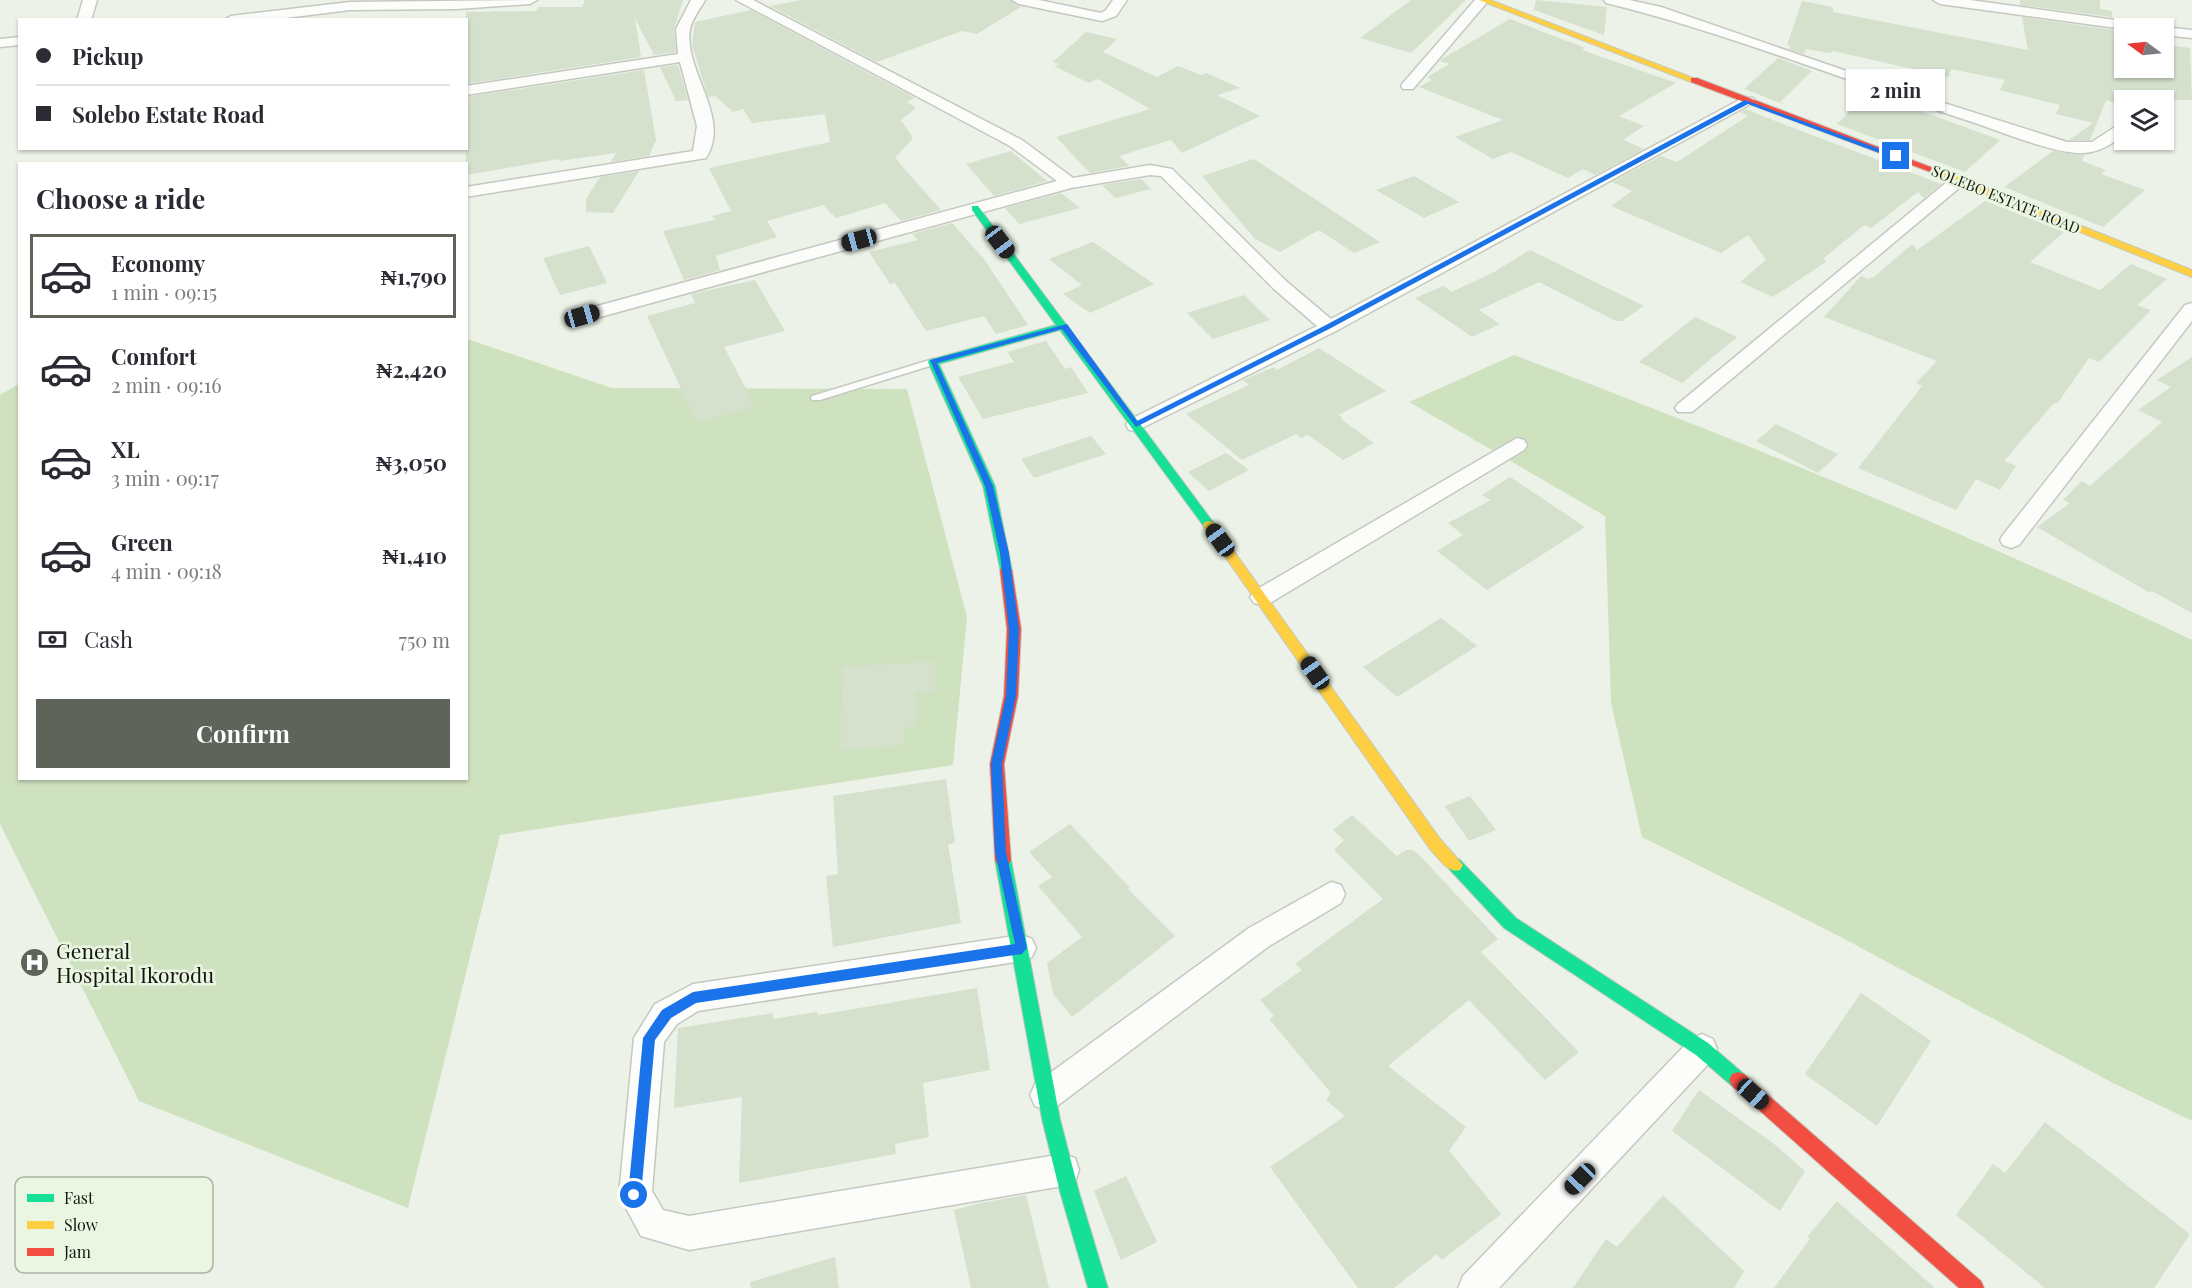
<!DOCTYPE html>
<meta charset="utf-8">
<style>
:root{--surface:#fff;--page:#f7f7f7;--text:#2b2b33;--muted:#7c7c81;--line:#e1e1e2;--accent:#5f645b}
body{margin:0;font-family:"Playfair Display",serif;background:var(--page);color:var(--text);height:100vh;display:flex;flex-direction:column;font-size:22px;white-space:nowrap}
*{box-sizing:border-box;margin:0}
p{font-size:20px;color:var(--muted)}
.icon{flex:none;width:33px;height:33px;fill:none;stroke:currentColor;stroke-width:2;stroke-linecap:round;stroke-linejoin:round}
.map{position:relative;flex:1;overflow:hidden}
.drawer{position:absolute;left:18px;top:162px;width:450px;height:618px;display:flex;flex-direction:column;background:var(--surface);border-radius:0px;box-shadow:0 2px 4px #0004}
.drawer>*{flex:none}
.top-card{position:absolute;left:18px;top:18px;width:450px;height:132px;border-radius:0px;box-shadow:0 2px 4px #0004;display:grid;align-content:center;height:132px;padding:0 18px;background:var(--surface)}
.needle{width:39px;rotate:285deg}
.tools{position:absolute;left:2114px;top:18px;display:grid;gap:12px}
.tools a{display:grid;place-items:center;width:60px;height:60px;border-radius:0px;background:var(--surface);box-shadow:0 2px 4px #0004;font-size:30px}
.end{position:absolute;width:27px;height:27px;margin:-14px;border:8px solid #1a73e8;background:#fff;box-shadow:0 0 0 3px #fff}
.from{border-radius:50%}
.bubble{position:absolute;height:42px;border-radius:0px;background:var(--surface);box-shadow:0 2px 4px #0004;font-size:20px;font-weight:700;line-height:42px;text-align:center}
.car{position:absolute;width:18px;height:36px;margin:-18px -9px;border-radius:8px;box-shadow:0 0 4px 2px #0007;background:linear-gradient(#222 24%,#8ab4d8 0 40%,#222 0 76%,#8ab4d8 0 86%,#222 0)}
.top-card b{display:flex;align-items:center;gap:21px;height:57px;font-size:22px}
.top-card b+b{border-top:2px solid var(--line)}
.top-card i{width:15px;height:15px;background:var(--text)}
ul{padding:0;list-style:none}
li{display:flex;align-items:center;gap:18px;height:84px;margin:0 12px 9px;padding:0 6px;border:3px solid transparent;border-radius:0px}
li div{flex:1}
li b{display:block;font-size:22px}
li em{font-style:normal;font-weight:700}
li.selected{border-color:var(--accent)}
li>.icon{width:54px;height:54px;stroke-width:1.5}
h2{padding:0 18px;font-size:27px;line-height:72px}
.pay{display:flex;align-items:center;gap:15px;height:66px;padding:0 18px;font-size:22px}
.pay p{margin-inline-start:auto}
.cta{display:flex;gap:12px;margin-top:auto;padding:12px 18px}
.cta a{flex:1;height:69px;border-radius:0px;background:var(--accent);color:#fff;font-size:24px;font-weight:700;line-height:69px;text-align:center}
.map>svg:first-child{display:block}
.green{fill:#cfe2c0}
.building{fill:#d5e0cd}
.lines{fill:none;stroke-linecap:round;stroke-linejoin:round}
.lane-casing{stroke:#c4c9c0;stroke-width:3}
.street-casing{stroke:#c4c9c0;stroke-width:3}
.fast-casing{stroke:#c4c9c0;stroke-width:2}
.slow-casing{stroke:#c4c9c0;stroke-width:2}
.jam-casing{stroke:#c4c9c0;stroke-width:2}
.lane{fill:#fcfdfb;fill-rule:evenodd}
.street{fill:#fcfdfb;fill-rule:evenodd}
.fast{fill:#16e098;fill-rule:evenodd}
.slow{fill:#ffcf43;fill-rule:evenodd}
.jam{fill:#f24e42;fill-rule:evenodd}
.route{fill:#1a73e8}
.labels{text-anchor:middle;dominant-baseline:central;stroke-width:5;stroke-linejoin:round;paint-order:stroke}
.far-street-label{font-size:15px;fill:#131710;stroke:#ebf6e2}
.near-poi-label{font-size:21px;fill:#131710;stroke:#ebf6e2;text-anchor:start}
.key{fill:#ebf6e2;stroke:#aab3a3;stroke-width:1.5}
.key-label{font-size:16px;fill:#131710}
</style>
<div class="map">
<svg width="2192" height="1288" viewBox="0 0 2192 1288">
<rect width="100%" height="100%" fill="#ecf2e7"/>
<g class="green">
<polygon points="467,339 612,388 907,389 967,617 953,765 500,835 408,1208 139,1101 0,824 0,395 19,384 20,778 466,778"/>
<path d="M1514 355C1744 442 1971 534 2192 640V1121L2111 1082 1835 934 1642 837 1611 703 1605 516 1409 402Z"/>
</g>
<g class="building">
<polygon points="585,0 683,0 674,29 676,52 654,55 635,18 641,57 466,84 466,12 536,11 539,7 582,7"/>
<polygon points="801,0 1010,0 1021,7 977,34 962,31 877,62 770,6"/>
<polygon points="1411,0 1466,0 1411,53 1360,38"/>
<polygon points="1536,0 1607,7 1604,35 1534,10"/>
<polygon points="2020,0 2100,0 2100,9 2112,11 2112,17 2020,5"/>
<polygon points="1802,1 1833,7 1833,12 2028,50 2022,17 2113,30 2114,36 2124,37 2124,68 2163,68 2163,44 2190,48 2192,100 2124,100 2124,106 2106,100 2090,140 2069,140 2093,123 2056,114 2060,105 2000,90 2005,80 1951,69 1949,77 1833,51 1830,53 1806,49 1804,54 1788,49 1791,46 1787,45"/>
<polygon points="751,10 915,98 907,102 916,108 901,120 913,138 895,158 941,210 901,221 885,203 836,218 823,205 767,221 777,237 716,256 720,270 684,280 663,231 715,220 712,216 731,211 709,168 830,142 825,114 752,123 743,109 733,112 715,96 708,97 692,45 695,22"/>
<polygon points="1510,19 1585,48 1582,50 1676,83 1619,116 1644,126 1623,140 1644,149 1595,175 1583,169 1568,178 1511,152 1493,159 1455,137 1503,120 1419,87 1432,80 1427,77 1450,64 1440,61 1442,59"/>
<polygon points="1086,32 1117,39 1103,52 1157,77 1178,66 1201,75 1206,73 1240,88 1217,95 1260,116 1182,153 1171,140 1119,156 1129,166 1090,173 1056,137 1150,109 1098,79 1089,83 1054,66 1060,64 1053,62"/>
<polygon points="1778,58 1812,71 1780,102 1784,103 1783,104 1744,89"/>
<polygon points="678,65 688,100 676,101 660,67"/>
<polygon points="644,70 656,140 649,156 611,162 616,153 559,161 559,159 466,175 466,97"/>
<polygon points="1869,92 2000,140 1965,172 1837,124"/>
<polygon points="1746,109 1765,117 1941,184 1924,198 1918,192 1871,228 1864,225 1823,259 1827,261 1773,297 1740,282 1766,260 1748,235 1721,253 1611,206 1632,191 1612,182 1661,156 1677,162 1748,116 1740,112"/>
<polygon points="1011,151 1047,181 994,196 966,164"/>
<polygon points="2053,151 2084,155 2082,161 2106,170 2101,174 2145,190 2103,227 2004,187"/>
<polygon points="1254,159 1380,242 1354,253 1319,230 1280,252 1255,239 1202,176"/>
<polygon points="639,171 613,213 586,212 586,199 600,177"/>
<polygon points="1414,176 1459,202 1424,218 1376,190"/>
<polygon points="1141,179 1151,189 1115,198 1102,185"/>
<polygon points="1061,193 1080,208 1019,224 1005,208"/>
<polygon points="1985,201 2064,232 2030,262 2100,290 2131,264 2167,279 2137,305 2151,310 2099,362 2089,358 2057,404 2054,403 2004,461 2016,466 2000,490 1976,479 1956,510 1858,468 1922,386 1916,383 1937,361 1824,317 1861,276 1868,279 1874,277 1912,244 1917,250"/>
<polygon points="952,223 984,259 1028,325 996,334 984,316 926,331 895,283 890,284 869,252 918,240 912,234"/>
<polygon points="1093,242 1154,284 1090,313 1063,294 1082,285 1049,259"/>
<polygon points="589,246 607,283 560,295 543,258"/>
<polygon points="1530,250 1644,306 1622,321 1616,321 1539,282 1479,310 1500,324 1472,337 1415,298 1443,286 1452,292 1494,272"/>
<polygon points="755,280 785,331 724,347 755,406 697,423 647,316 695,303 691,294"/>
<polygon points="1244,295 1270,320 1213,339 1187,313"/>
<polygon points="1695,317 1737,337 1682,383 1639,362"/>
<polygon points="1046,341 1065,369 1071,367 1088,393 983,419 958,377 1014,362 1007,352"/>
<polygon points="1319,348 1386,391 1338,415 1343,418 1341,419 1374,443 1343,460 1308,435 1301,438 1296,434 1242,460 1186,414 1249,385 1243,380 1274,367 1277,370"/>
<polygon points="2192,357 2192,613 2152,591 2150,593 2037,527 2070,503 2063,500 2082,481 2090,486 2162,422 2138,410 2171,387 2157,380"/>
<polygon points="1776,424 1838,454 1818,473 1756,441"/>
<polygon points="1091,436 1106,454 1034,478 1021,459"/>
<polygon points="1226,453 1249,470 1209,491 1188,472"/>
<polygon points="1510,477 1585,527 1487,590 1437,551 1463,535 1448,523 1491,500 1482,495"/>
<polygon points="1441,618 1477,646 1397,697 1363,667"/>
<polygon points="935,661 935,691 915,692 915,726 904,727 904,745 840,750 843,667"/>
<polygon points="946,779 955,843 948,844 961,923 833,947 826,876 838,874 833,796"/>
<polygon points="1470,796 1496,830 1469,841 1445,806"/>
<polygon points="1352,815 1397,856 1406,850 1413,850 1420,856 1498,939 1481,952 1579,1052 1545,1080 1469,1000 1388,1066 1466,1127 1449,1151 1501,1214 1442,1260 1437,1254 1394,1288 1358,1288 1270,1167 1345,1116 1326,1100 1331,1093 1269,1019 1274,1016 1260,1000 1302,970 1295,964 1383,899 1334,850 1344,840 1333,830"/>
<polygon points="1070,824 1130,888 1128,889 1175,936 1072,1017 1053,994 1047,963 1082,937 1038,886 1052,877 1029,852"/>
<polygon points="977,988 990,1070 923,1083 929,1137 895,1144 896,1154 739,1183 742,1097 674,1108 678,1028 773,1013 773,1019 817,1012 818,1015"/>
<polygon points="1861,993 1931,1041 1877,1126 1805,1074"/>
<polygon points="1699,1090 1774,1144 1805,1171 1780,1211 1672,1131"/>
<polygon points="2045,1122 2190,1234 2154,1288 2045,1288 1956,1215 1993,1164 2005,1173"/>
<polygon points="1126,1176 1157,1242 1121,1260 1094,1191"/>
<polygon points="1026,1195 1049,1288 971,1288 954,1210 980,1203"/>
<polygon points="1663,1195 1744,1271 1734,1288 1573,1288 1606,1239 1617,1247"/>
<polygon points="1837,1201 1935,1288 1774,1288 1810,1239 1807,1237"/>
<polygon points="835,1257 839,1288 751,1288 750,1282"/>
</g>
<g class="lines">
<defs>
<polygon id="lane" points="933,359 936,360 936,364 820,400 812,400 811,398 812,396"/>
<g id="street">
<polygon points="83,0 97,0 91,20 77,20"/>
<polygon points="537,0 530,4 457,9 350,10 270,20 224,20 231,16 350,2"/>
<path d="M691 0H705C700 9 692 19 690 29 683 71 732 117 706 158L466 197V187L693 151 697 126 680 62 466 95V86L678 54 676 29Z"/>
<polygon points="736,0 753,0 1022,140 1073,178 1150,165 1172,169 1286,281 1331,319 1743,98 1753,98 1756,101 1336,331 1136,431 1129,430 1126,425 1129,420 1317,326 1274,289 1161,176 1150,175 1071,188 589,320 575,320 573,316 575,312 1057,181 1010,146"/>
<polygon points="1012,0 1039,0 1101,13 1106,10 1113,0 1127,0 1116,16 1102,21 1019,4"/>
<polygon points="1475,0 1489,0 1413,89 1403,89 1401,86 1403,83"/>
<path d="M1604 0H1629L1661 7 1887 85 2067 142H2092L2124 121V134C2112 144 2100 152 2084 153 2052 154 1998 130 1966 120 1846 81 1728 33 1606 3Z"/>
<polygon points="1933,0 1970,0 2144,24 2151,28 2124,29 1940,4"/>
<polygon points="2163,27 2192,30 2192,38 2163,35 2163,28 2158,28"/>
<polygon points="20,37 20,45 0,47 0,39"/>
<polygon points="1959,175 1967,180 1965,183 1692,412 1678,412 1675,408 1678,404 1953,177"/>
<polygon points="2192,303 2192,321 2019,545 2011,548 2003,545 2000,540 2003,535 2185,305"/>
<polygon points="1517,438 1524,440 1527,445 1524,450 1270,603 1262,605 1254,603 1250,597 1254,591"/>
<polygon points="1331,882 1341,885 1345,894 1341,903 1269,946 1057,1106 1046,1110 1035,1106 1030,1095 1035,1084 1249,928"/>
<polygon points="1022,935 1032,939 1036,948 1032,957 1022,961 698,1011 677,1024 664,1042 652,1191 663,1210 689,1216 1063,1154 1075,1158 1079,1170 1075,1182 1063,1186 689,1250 641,1236 619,1195 634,1038 655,1004 693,984"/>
<polygon points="1702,1034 1713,1039 1717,1049 1713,1059 1499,1288 1458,1288 1463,1276 1691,1039"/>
</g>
<g id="fast">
<polygon points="972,206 978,206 1213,522 1215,525 1213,528 1205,528 1060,330 939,364 995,486 1012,570 1006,575 1001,573 983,486 928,362 929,360 1056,325 972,210"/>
<polygon points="1003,853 1008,855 1011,860 1060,1119 1079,1192 1108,1288 1088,1288 1060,1192 1042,1119 995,860 998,855"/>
<polygon points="1455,858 1460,860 1516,918 1708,1043 1744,1074 1747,1080 1744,1086 1738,1088 1732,1086 1696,1055 1504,928 1450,870 1447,865 1450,860"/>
</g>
<g id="slow">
<polygon points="1479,0 1490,0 1698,80 1691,82"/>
<polygon points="1933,169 1939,169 2192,270 2192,277 1933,173"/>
<path d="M1209 521 1213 522 1440 839 1463 865 1460 870C1448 874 1438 857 1430 849L1205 528 1203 525 1205 522Z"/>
</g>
<g id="jam">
<polygon points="1691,78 1697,78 1941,171 1933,173 1691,82"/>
<polygon points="1006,565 1012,570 1021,629 1018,696 1004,764 1011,860 1008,865 1003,867 998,865 995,860 990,764 1004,696 1007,629 1000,570"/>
<polygon points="1738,1072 1744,1074 1981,1281 1984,1288 1959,1288 1732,1086 1729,1080 1732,1074"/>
</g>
</defs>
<use href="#lane" class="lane-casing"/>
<use href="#street" class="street-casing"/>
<use href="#fast" class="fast-casing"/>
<use href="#slow" class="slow-casing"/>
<use href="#jam" class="jam-casing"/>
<use href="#lane" class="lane"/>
<use href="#street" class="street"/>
<use href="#fast" class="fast"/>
<use href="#slow" class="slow"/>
<use href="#jam" class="jam"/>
</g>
<polygon class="route" points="1745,100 1899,156 1893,158 1748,104 1331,328 1136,427 1062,329 937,363 993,486 1009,553 1019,630 1016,696 1002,764 1006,852 1027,948 1022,954 696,1003 671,1018 655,1040 641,1195 634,1202 630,1200 628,1195 643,1038 662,1010 693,992 1015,944 995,852 991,764 1006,696 1009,630 1000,553 985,486 930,360 1067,324 1137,421 1326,325"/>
<defs>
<symbol id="hospital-disc" viewBox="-11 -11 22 22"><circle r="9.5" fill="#5f645b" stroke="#ebf6e2"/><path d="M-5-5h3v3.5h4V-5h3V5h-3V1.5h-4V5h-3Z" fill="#fff"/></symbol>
</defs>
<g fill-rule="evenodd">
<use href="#hospital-disc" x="18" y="946" width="33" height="33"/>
</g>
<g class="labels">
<g class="far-street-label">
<text transform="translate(2006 199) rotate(22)">SOLEBO ESTATE ROAD</text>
</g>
<g class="near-poi-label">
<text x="56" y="950">General<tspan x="56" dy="24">Hospital Ikorodu</tspan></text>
</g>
</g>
<rect x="15" y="1177" width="198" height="96" rx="9" class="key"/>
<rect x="27" y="1194" width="27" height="8" fill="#16e098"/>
<rect x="27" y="1221" width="27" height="8" fill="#ffcf43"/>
<rect x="27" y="1248" width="27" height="8" fill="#f24e42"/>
<g class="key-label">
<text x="64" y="1204">Fast</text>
<text x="64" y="1231">Slow</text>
<text x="64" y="1258">Jam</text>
</g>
</svg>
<div class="tools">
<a><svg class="needle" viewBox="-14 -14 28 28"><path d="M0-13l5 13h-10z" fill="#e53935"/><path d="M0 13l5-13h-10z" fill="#7c7c81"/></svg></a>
<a><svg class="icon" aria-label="layers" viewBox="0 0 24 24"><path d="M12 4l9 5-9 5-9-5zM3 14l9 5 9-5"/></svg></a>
</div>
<i class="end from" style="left:634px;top:1195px"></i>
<i class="end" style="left:1896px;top:156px"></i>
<div class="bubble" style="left:1846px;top:69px;width:99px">2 min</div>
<i class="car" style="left:859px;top:240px;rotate:255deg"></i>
<i class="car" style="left:1000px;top:242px;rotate:143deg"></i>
<i class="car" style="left:582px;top:316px;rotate:74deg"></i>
<i class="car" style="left:1220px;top:540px;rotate:324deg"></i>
<i class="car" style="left:1315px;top:673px;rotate:325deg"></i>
<i class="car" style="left:1753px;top:1094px;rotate:132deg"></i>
<i class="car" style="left:1580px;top:1179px;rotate:224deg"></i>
<div class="top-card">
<b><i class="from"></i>Pickup</b>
<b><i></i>Solebo Estate Road</b>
</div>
<section class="drawer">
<h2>Choose a ride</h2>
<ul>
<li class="selected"><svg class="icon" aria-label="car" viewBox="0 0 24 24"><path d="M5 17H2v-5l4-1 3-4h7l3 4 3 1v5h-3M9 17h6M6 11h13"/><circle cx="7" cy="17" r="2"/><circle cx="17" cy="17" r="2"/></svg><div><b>Economy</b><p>1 min · 09:15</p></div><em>₦1,790</em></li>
<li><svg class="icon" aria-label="car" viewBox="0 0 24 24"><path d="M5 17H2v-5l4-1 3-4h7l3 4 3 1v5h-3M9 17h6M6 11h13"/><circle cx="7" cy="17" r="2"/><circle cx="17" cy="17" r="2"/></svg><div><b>Comfort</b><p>2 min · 09:16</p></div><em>₦2,420</em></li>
<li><svg class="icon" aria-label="car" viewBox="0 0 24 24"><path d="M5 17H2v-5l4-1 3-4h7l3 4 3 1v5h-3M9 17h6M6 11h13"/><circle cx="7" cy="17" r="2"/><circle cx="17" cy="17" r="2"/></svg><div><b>XL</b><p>3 min · 09:17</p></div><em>₦3,050</em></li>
<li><svg class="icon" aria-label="car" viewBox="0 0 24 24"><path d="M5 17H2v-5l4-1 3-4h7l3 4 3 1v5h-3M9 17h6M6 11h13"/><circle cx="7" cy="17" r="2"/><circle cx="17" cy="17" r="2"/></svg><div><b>Green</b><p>4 min · 09:18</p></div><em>₦1,410</em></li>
</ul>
<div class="pay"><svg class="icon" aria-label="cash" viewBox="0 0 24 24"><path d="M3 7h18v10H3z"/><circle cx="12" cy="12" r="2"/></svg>Cash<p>750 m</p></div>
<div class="cta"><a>Confirm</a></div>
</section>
</div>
